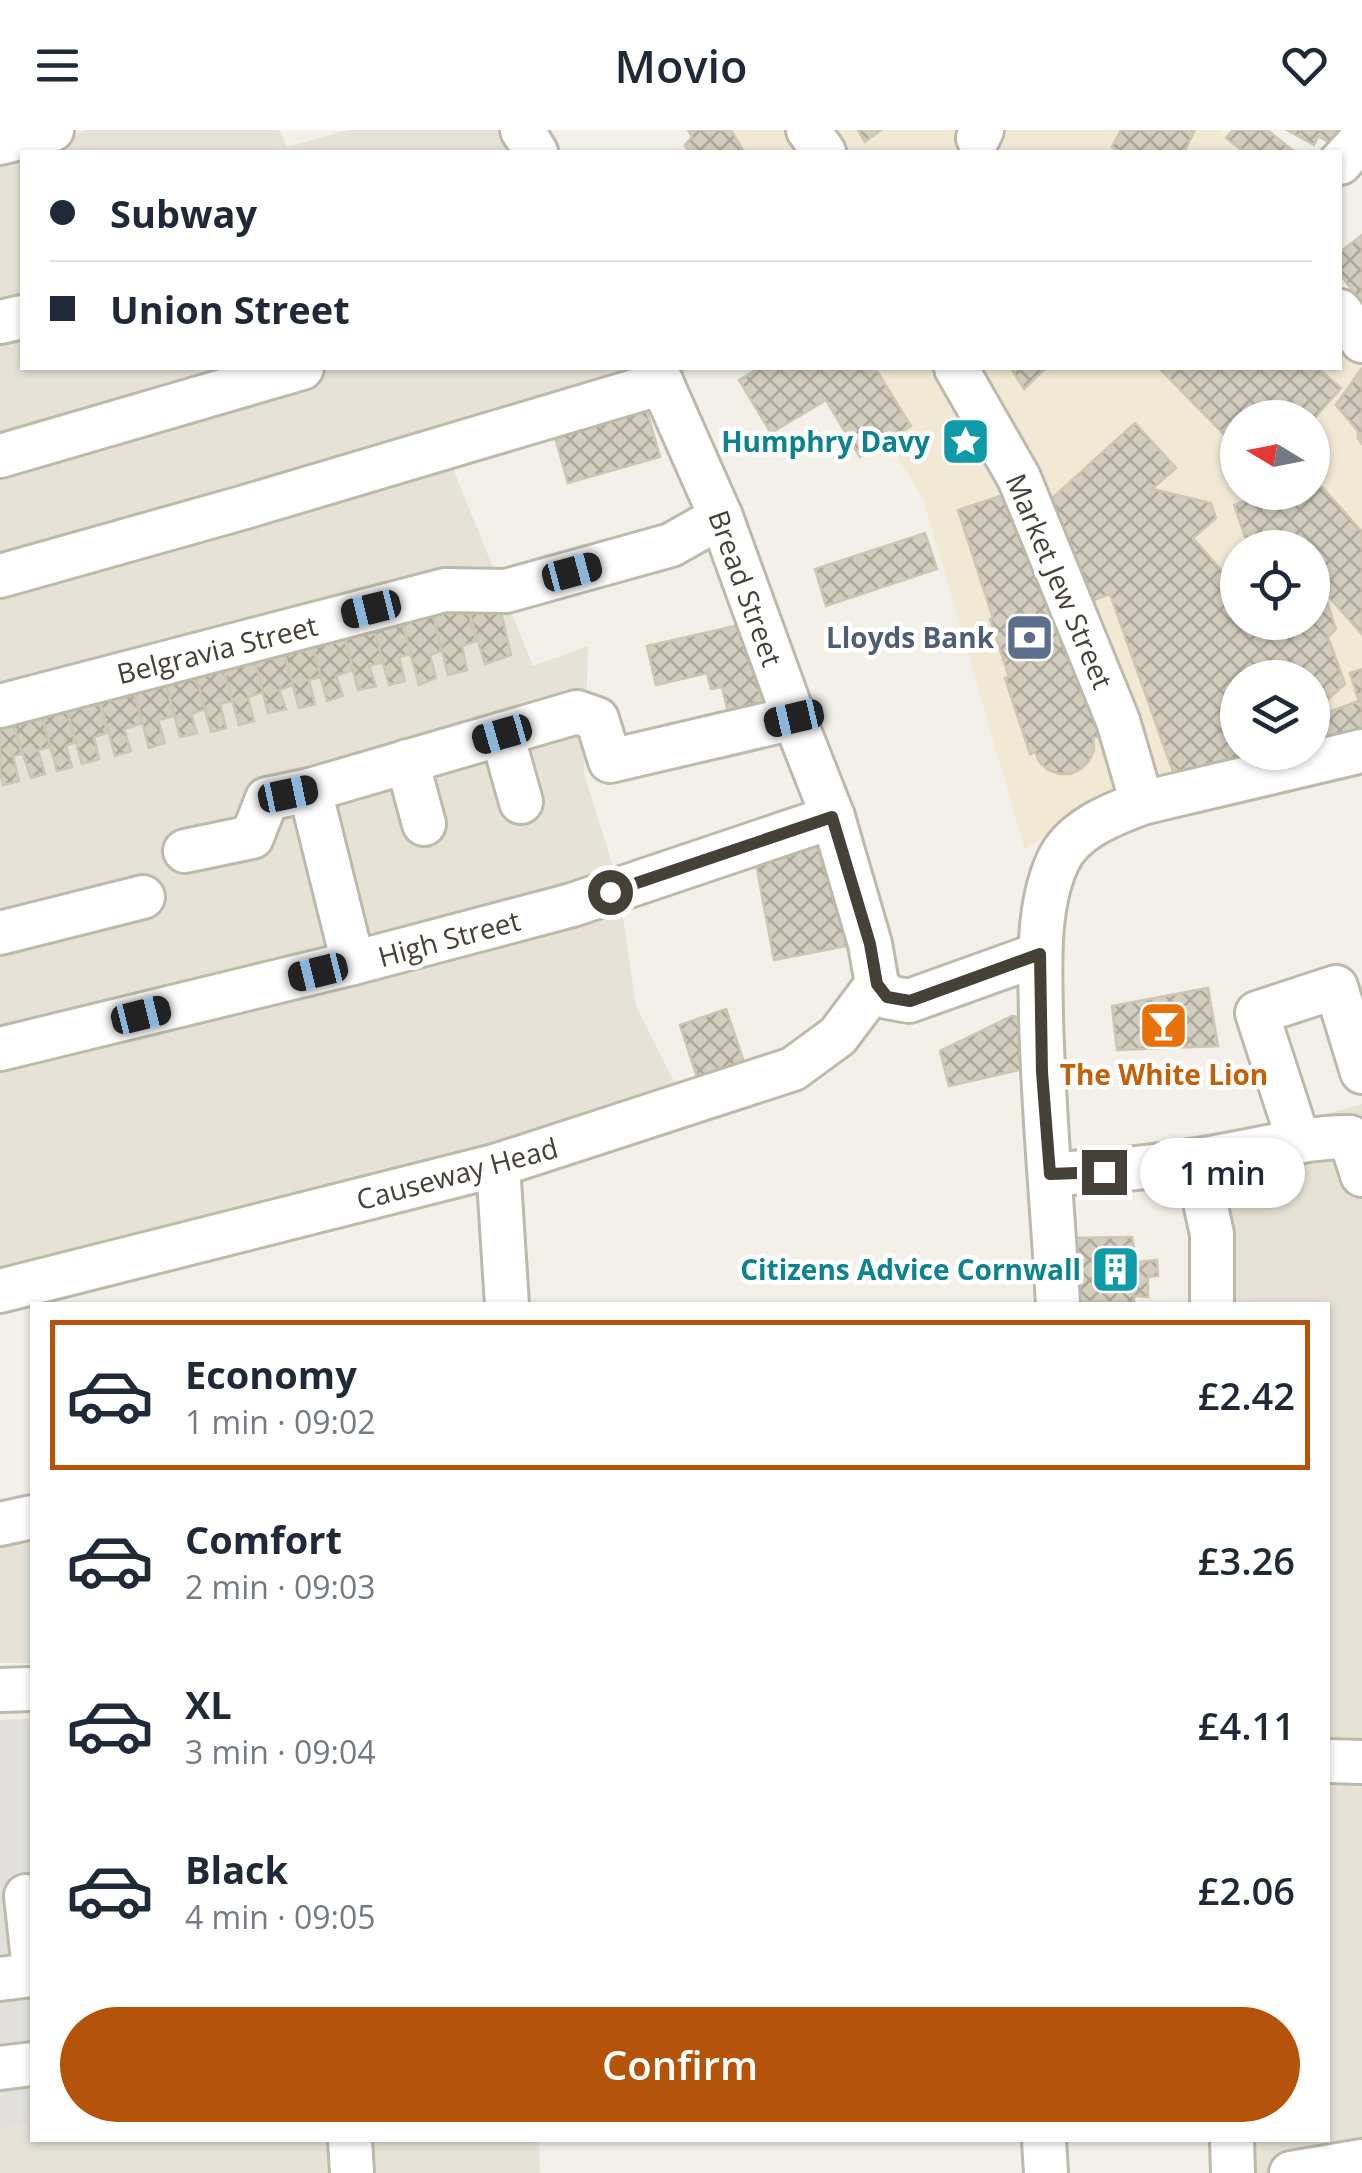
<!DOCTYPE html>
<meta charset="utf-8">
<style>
:root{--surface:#fff;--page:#f6f6f7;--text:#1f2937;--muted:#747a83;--line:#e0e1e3;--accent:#b45309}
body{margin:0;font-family:"Open Sans",sans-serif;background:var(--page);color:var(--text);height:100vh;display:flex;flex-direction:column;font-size:38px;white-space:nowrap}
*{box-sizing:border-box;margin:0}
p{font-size:32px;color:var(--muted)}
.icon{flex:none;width:55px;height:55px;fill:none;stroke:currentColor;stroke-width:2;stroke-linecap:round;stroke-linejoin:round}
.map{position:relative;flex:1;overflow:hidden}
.side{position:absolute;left:30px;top:1172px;width:1300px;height:840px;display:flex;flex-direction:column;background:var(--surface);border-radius:0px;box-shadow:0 2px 8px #0004}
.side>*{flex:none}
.hud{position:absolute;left:20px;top:20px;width:1322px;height:220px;border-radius:0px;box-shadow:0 2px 8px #0004;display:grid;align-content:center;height:220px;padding:0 30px;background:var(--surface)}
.needle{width:65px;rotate:280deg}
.tools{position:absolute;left:1220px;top:270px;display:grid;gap:20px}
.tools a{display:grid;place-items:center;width:110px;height:110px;border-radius:50%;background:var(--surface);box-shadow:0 2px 8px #0004;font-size:50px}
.end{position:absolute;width:45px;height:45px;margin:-22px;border:12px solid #454137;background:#fff;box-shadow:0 0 0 5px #fff}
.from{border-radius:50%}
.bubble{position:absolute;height:70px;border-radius:35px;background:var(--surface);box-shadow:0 2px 8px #0004;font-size:32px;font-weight:600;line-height:70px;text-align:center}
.car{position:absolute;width:30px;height:60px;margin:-30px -15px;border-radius:12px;box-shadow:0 0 8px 2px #0007;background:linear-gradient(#222 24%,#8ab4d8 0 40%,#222 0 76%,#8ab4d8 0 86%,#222 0)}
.hud b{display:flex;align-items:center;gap:35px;height:95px;font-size:38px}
.hud b+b{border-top:2px solid var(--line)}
.hud i{width:25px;height:25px;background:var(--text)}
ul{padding:18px 0 0;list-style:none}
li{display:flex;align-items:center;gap:30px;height:150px;margin:0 20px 15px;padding:0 10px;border:5px solid transparent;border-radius:0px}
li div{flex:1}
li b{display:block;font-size:38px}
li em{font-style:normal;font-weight:600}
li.selected{border-color:var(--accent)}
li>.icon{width:90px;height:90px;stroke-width:1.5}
.primary-button{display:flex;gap:20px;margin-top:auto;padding:20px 30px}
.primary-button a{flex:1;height:115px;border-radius:60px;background:var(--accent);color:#fff;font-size:40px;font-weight:600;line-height:115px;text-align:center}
header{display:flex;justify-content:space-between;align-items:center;height:130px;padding:0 30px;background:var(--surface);font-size:45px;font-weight:600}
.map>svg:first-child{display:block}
.residential{fill:#e6e3d6}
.commercial{fill:#f2e9d5;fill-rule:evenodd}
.parking{fill:#e1e0dc}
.building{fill:url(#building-cross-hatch);stroke:#cdc6b2;stroke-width:2.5}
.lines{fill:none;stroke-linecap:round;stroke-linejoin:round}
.minor-casing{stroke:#bdb9ab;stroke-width:48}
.minor{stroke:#fff;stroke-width:42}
.route{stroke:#454137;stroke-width:12}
.labels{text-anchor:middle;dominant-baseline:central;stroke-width:9;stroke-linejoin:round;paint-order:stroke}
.culture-label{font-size:28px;font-weight:bold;fill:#0d838f;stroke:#fff;text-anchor:end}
.street-label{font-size:28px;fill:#454137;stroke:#fff}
.service-label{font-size:28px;font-weight:bold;fill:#4e5e75;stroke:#fff;text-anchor:end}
.food-label{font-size:28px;font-weight:bold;fill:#c56008;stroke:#fff}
</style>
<header><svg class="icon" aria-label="menu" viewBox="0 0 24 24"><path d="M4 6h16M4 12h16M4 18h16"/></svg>Movio<svg class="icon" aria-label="heart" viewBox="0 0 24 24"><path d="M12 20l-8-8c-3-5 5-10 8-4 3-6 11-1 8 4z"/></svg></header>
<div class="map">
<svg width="1362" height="2043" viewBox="0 0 1362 2043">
<defs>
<pattern id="building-cross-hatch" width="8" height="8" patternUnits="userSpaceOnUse" patternTransform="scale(2.5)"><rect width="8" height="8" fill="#d3cdbe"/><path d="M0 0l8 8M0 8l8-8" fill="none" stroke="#ada89b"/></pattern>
</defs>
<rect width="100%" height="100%" fill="#f2f0e8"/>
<g class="residential">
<polygon points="88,0 279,0 287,17 349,0 497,0 515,22 22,22 22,238 640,238 447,324 533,536 588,516 584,643 618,753 636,876 681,965 0,1146 0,20"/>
<polygon points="1362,974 1362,2043 1227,2043 1226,2010 1328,2010 1328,1175 1205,1175 1192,1020"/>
<polygon points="32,1402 32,1533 0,1533 0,1410"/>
<polygon points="32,1995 32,2010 539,2010 540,2043 0,2043 0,1998"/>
</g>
<g class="commercial">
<polygon points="692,0 1221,0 1237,22 706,22"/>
<path d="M1340 164 1362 194V628L1104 664 1025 720 923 368 841 238H1340ZM1238 288H1312V362H1238ZM1238 418H1312V492H1238ZM1238 548H1312V622H1238Z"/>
</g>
<polygon class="parking" points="32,1589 32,1995 0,1998 0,1590"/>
<g class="building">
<polygon points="688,0 731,0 744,22 689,22 685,15 692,7"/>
<polygon points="858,0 881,0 865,12"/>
<polygon points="1121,0 1195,0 1184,22 1122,22 1112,17"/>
<polygon points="1233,0 1267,0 1295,22 1244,22 1226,8"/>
<polygon points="1287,0 1356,0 1344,21 1318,6 1314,15"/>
<polygon points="1362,105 1362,173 1340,144 1340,122"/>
<polygon points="755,238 875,238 911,296 860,327 826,270 771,303 739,250 756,240"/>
<polygon points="1011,238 1046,238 1024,259"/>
<polygon points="1161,238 1318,238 1341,258 1312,291 1312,288 1238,288 1238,319 1160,239"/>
<polygon points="1362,238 1362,314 1358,308 1358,301 1336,275"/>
<polygon points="645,274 660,327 568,353 553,300"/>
<polygon points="1135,293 1176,338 1152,359 1211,373 1216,388 1193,408 1238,459 1238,492 1312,492 1312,466 1324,463 1336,499 1328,507 1345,554 1312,584 1312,548 1238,548 1238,622 1290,622 1177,653 1110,464 1086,473 1050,370"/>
<polygon points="1313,347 1362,402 1362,504 1312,448 1312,418 1249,418 1234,375 1269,362 1312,362"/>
<polygon points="1009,363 1044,471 1050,469 1073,526 1099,606 1093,608 1094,620 1089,631 1081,639 1070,644 1059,644 1048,640 1040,633 1035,622 1030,624 1005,548 1009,547 990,489 993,488 958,380"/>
<polygon points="925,403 937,439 826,476 815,439"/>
<polygon points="497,465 511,525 485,534 466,472"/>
<polygon points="466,472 476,511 462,516 467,540 448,545 432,479"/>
<polygon points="432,480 441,521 430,525 436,548 419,555 400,485"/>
<polygon points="400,485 411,524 399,527 405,551 389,555 372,493"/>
<polygon points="372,493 383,532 369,536 376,556 358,560 343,501"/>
<polygon points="744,494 767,585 731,594 722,557 711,559 707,543 656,555 647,516"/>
<polygon points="343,501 353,540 336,546 343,566 327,571 310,508"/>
<polygon points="310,508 321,547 309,550 315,574 299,578 282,516"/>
<polygon points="282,516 293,555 279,560 286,579 268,583 253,524"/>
<polygon points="253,524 263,562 248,567 254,591 239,595 222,533"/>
<polygon points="222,533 232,571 220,574 226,598 211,602 194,540"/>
<polygon points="1362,539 1362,603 1312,616 1312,588 1359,571 1350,543"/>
<polygon points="194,540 205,579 191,584 197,603 180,607 164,547"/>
<polygon points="164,547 174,586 158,590 165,613 149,618 132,555"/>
<polygon points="132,555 142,593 124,599 131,621 115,626 98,564"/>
<polygon points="98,564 107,603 94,607 99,629 82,634 65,573"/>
<polygon points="65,573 75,612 66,616 72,637 57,641 40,579"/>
<polygon points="40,579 50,617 38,620 45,644 31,648 10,586"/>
<polygon points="10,586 22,624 13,626 19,651 3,655 0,642 0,589"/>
<polygon points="831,709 851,815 774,830 754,723"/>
<polygon points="1208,858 1218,916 1117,920 1112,876"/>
<polygon points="726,879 745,935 698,950 680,895"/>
<polygon points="1012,886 1024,888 1037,936 949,956 940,921"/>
<polygon points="1132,1107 1136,1132 1157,1130 1158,1146 1148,1147 1148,1167 1134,1166 1134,1173 1076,1171 1074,1108"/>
</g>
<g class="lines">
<defs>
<g id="minor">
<polyline points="522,0 536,22"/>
<polyline points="808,0 824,22"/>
<polyline points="978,8 982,0"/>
<polyline points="0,13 52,0"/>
<polyline points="1340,33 1362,9"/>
<polyline points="1340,181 1362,211"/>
<polyline points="0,192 22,187"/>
<polyline points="655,238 721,387 794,588 833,687 870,814 877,854 887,867 909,871 1040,824"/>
<polyline points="956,238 1019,348 1118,591 1142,673"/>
<polyline points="0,326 302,238"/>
<polyline points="0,446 245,377 662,253"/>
<polyline points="0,576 445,460 506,461 671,415 721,387"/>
<polyline points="502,604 521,672"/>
<polyline points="407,631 424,694"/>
<polyline points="185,721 252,707 267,669 310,660"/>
<polyline points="0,803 143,767"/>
<polyline points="353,833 310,660 577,582 597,589 610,631 794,588"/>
<polyline points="0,919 353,833 572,775 833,687"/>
<polyline points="1299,1012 1257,883 1336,857 1362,942"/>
<polyline points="1196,1031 1212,1104 1212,1175"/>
<polyline points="498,1035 507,1175"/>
<path d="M1050 1044C1099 1042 1148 1038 1197 1030 1248 1023 1298 1007 1350 1007L1362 1045"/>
<polyline points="0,1161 498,1035 793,939 838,906 877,854"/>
<path d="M1058 1175C1053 1078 1043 982 1041 885 1040 837 1037 778 1057 733 1071 700 1110 685 1142 673L1362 621"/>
<polyline points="0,1394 32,1387"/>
<polyline points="0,1560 32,1559"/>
<polyline points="1328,1631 1362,1632"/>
<polyline points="26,1766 32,1821"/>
<polyline points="0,1849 32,1845"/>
<polyline points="0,1938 32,1934"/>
<polyline points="350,2010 352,2043"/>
<polyline points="1044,2010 1046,2043"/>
<polyline points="1232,2010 1233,2043"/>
<polyline points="1291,2043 1362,2031"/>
</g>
</defs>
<use href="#minor" class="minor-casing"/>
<use href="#minor" class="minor"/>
</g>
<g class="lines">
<polyline class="route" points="610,762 832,687 870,814 877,854 887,867 910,871 1040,824 1042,942 1050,1044 1104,1042"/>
</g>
<defs>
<symbol id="sight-square" viewBox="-11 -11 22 22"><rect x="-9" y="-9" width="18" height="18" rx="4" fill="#0f9aa8" stroke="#fff"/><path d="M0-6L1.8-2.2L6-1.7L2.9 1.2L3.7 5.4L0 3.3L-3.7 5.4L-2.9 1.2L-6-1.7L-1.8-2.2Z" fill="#fff"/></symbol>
<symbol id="bank-square" viewBox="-11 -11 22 22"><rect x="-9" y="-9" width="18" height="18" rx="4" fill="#5c6f8a" stroke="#fff"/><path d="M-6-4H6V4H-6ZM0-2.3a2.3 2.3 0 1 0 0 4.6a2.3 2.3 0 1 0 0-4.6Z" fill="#fff"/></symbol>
<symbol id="bar-square" viewBox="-11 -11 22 22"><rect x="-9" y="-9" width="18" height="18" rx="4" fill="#e8710a" stroke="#fff"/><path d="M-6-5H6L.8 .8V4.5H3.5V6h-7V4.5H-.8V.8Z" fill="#fff"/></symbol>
<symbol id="building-square" viewBox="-11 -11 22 22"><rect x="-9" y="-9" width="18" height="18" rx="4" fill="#0f9aa8" stroke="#fff"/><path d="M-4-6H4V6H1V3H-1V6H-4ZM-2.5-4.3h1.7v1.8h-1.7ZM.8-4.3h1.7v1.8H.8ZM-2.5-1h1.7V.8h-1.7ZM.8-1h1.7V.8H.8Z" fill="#fff"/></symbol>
</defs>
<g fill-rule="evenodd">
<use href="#sight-square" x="938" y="284" width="55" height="55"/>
<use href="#bank-square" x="1002" y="480" width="55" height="55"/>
<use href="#bar-square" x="1136" y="868" width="55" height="55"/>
<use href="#building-square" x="1088" y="1112" width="55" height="55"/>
</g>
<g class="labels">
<g class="culture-label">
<text x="930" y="311">Humphry Davy</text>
<text x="1081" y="1139">Citizens Advice Cornwall</text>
</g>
<g class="street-label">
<text transform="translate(1060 451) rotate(67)">Market Jew Street</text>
<text transform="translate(746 458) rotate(70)">Bread Street</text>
<text transform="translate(217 519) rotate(-14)">Belgravia Street</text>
<text transform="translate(449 808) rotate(-15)">High Street</text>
<text transform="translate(457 1043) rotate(-15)">Causeway Head</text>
</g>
<g class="service-label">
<text x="994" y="507">Lloyds Bank</text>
</g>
<g class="food-label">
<text x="1164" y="944">The White Lion</text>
</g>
</g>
</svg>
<div class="tools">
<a><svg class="needle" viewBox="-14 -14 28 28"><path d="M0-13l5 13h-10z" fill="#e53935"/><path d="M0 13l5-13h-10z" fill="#747a83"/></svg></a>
<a><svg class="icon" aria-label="locate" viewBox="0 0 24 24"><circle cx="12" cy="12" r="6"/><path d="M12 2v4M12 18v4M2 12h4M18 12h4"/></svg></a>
<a><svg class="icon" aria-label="layers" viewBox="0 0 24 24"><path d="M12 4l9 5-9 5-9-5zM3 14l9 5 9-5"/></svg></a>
</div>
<i class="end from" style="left:610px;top:762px"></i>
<i class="end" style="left:1104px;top:1042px"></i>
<div class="bubble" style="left:1140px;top:1008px;width:165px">1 min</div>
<i class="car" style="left:572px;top:442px;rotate:75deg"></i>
<i class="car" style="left:371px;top:479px;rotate:256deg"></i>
<i class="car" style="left:794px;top:588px;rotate:257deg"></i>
<i class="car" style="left:502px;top:604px;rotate:254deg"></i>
<i class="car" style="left:288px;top:664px;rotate:78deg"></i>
<i class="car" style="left:318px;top:842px;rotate:256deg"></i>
<i class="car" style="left:141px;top:885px;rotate:76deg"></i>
<div class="hud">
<b><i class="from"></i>Subway</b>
<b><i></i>Union Street</b>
</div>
<section class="side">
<ul>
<li class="selected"><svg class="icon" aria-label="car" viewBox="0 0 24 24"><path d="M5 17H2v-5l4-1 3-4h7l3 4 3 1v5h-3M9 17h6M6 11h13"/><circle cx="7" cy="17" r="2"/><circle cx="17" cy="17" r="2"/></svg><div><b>Economy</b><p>1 min · 09:02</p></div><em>£2.42</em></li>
<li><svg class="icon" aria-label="car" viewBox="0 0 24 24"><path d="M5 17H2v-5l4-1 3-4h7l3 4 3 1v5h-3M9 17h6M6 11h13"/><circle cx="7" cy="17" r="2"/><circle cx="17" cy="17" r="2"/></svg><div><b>Comfort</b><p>2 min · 09:03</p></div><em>£3.26</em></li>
<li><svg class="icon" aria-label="car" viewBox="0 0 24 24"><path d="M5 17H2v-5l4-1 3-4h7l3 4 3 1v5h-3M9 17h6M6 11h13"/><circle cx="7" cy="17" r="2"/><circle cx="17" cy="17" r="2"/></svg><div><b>XL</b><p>3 min · 09:04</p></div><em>£4.11</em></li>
<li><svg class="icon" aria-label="car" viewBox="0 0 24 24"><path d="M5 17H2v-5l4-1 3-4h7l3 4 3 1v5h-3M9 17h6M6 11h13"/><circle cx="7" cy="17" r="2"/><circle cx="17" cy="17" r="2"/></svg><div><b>Black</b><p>4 min · 09:05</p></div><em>£2.06</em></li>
</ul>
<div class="primary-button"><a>Confirm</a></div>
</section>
</div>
